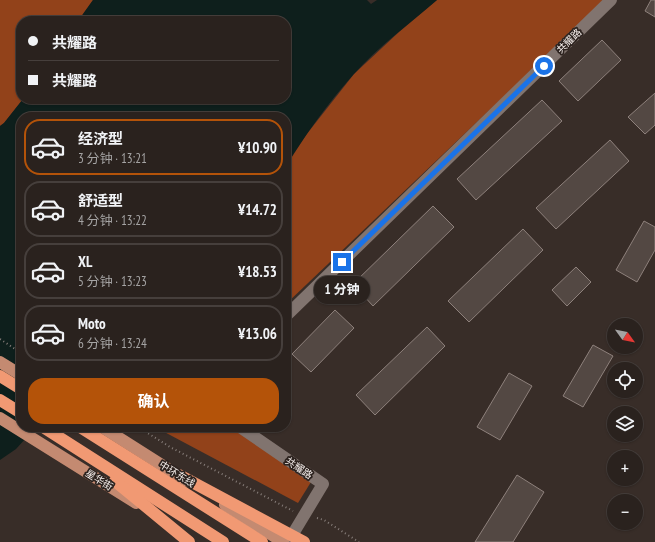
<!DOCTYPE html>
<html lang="zh">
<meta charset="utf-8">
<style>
:root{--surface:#2a221e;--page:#322a27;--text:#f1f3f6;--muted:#a5a4a4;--line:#463f3c;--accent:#b45309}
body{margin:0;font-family:"PT Sans Narrow","Noto Sans SC",sans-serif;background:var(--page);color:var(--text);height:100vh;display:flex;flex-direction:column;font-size:15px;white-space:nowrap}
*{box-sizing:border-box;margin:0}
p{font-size:13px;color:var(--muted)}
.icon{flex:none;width:22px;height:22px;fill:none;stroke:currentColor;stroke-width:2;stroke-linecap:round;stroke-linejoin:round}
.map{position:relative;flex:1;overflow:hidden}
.details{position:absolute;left:16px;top:112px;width:275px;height:320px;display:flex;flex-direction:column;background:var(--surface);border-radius:16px;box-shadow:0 1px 3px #0004,0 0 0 1px var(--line)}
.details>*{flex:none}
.guide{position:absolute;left:16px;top:16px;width:275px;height:88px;border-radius:16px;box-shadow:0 1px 3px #0004,0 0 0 1px var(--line);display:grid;align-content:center;height:88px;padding:0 12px;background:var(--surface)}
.needle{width:26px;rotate:123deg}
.controls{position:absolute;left:607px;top:318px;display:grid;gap:8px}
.controls a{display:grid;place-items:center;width:36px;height:36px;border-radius:50%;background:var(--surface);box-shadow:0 1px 3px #0004,0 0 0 1px var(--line);font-size:20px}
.end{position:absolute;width:18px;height:18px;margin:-9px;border:5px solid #1a73e8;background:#fff;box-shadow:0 0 0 2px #fff}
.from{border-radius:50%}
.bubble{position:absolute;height:28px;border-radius:14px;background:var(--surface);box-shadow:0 1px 3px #0004,0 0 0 1px var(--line);font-size:13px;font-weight:700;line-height:28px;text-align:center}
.guide b{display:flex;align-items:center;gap:14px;height:38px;font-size:15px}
.guide b+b{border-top:1px solid var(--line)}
.guide i{width:10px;height:10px;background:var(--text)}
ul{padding:7px 0 0;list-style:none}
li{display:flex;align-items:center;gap:12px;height:56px;margin:0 8px 6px;padding:0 4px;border:2px solid var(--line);border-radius:16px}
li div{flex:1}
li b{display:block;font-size:15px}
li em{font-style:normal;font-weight:700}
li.on{border-color:var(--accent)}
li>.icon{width:36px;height:36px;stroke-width:1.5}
.action{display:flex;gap:8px;margin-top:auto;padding:8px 12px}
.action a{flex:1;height:46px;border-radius:16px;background:var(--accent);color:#fff;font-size:16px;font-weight:700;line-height:46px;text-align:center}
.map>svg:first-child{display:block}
.forest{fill:#92421a}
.water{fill:#0e1f1c}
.building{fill:#534843;stroke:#8e817c}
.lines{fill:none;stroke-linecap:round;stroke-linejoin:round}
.path{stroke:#877e7a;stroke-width:2;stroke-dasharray:1 3;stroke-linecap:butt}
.minor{stroke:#81746f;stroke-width:12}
.major{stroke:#c48a71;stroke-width:12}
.highway{stroke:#f19973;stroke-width:12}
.route{stroke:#1a73e8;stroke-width:5}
.labels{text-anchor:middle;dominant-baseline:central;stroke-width:3.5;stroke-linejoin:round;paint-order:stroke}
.street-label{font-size:10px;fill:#f8f1ee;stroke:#2d231f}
</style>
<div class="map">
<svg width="655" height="542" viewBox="0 0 655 542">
<rect width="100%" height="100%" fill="#382d28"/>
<g class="forest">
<polygon points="0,0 93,0 78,21 21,21 21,99 23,99 4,123 0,126"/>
<polygon points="437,0 605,0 286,304 286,166 306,135 354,74 399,32"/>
<polygon points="155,427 233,427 311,482 298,503"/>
</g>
<path class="water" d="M93 0H367L371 4 377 0H437C409 24 378 47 353 75 328 103 306 134 286 166V117H21V427H36L16 449 0 460V126L4 123 23 99H286V21H78Z"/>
<g class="building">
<polygon points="651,0 655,0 655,17 645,11"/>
<polygon points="602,40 621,60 578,101 559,81"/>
<polygon points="655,93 655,125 645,134 628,117"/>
<polygon points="542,100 562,121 476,200 457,179"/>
<polygon points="610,140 629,161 556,229 536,208"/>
<polygon points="433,206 454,227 373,306 353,284"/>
<polygon points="644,221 655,227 655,250 637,282 616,270"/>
<polygon points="523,229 543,250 469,322 448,301"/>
<polygon points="576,267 591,282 567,306 552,290"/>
<polygon points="335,310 354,328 311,372 292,354"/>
<polygon points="427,327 445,346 375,415 356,395"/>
<polygon points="593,345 613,356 583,407 563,396"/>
<polygon points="509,373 532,386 500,440 477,427"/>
<polygon points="517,475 544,492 513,542 475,542"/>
</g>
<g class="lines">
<g class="path">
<polyline points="0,339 21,353"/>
<polyline points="138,427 170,447 293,511"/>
<polyline points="317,518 324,520 359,542"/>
</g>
<g class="minor">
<polyline points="286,316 611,0"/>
<polyline points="240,427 323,484 288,542"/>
</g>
<g class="major">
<polyline points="0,362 21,375"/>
<polyline points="0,418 136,503"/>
<polyline points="102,427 187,481"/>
<polyline points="225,505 283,542"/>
</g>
<g class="highway">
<polyline points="0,376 21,389"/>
<polyline points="0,400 21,413"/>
<polyline points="43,427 223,542"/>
<polyline points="80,427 262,542"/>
<polyline points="179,475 304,542"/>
<polyline points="115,481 189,542"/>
</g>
</g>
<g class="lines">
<polyline class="route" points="342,262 544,66"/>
</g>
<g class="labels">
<g class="street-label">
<text transform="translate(569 41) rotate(-44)">共耀路</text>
<text transform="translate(299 468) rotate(34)">共耀路</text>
<text transform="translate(177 474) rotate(32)">中环东线</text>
<text transform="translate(99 480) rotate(32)">星华街</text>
</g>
</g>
</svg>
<div class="controls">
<a><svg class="needle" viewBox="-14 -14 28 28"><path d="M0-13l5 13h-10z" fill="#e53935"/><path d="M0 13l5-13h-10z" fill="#a5a4a4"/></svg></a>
<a><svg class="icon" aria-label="locate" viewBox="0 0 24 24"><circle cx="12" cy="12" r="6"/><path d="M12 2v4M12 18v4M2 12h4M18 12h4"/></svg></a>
<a><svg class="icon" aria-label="layers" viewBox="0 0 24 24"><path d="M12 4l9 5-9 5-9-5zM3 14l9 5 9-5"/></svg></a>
<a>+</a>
<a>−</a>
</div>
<i class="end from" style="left:544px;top:66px"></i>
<i class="end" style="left:342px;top:262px"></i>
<div class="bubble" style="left:314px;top:276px;width:56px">1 分钟</div>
<div class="guide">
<b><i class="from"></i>共耀路</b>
<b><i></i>共耀路</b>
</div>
<section class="details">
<ul>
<li class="on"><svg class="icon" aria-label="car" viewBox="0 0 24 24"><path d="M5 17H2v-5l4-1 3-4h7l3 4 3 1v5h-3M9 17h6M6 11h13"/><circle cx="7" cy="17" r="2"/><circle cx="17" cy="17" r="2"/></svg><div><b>经济型</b><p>3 分钟 · 13:21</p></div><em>¥10.90</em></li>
<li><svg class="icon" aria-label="car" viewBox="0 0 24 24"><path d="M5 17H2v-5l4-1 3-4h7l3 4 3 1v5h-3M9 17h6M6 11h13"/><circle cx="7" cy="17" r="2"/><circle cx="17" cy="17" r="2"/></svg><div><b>舒适型</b><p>4 分钟 · 13:22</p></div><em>¥14.72</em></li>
<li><svg class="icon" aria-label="car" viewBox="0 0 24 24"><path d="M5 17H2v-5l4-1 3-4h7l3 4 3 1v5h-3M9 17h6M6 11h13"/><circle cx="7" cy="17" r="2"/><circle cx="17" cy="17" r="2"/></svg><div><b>XL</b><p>5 分钟 · 13:23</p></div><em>¥18.53</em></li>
<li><svg class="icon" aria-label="car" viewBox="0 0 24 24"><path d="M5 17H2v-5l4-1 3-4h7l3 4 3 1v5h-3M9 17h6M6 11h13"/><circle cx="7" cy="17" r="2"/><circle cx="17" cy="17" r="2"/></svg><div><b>Moto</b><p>6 分钟 · 13:24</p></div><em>¥13.06</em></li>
</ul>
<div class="action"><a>确认</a></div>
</section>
</div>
